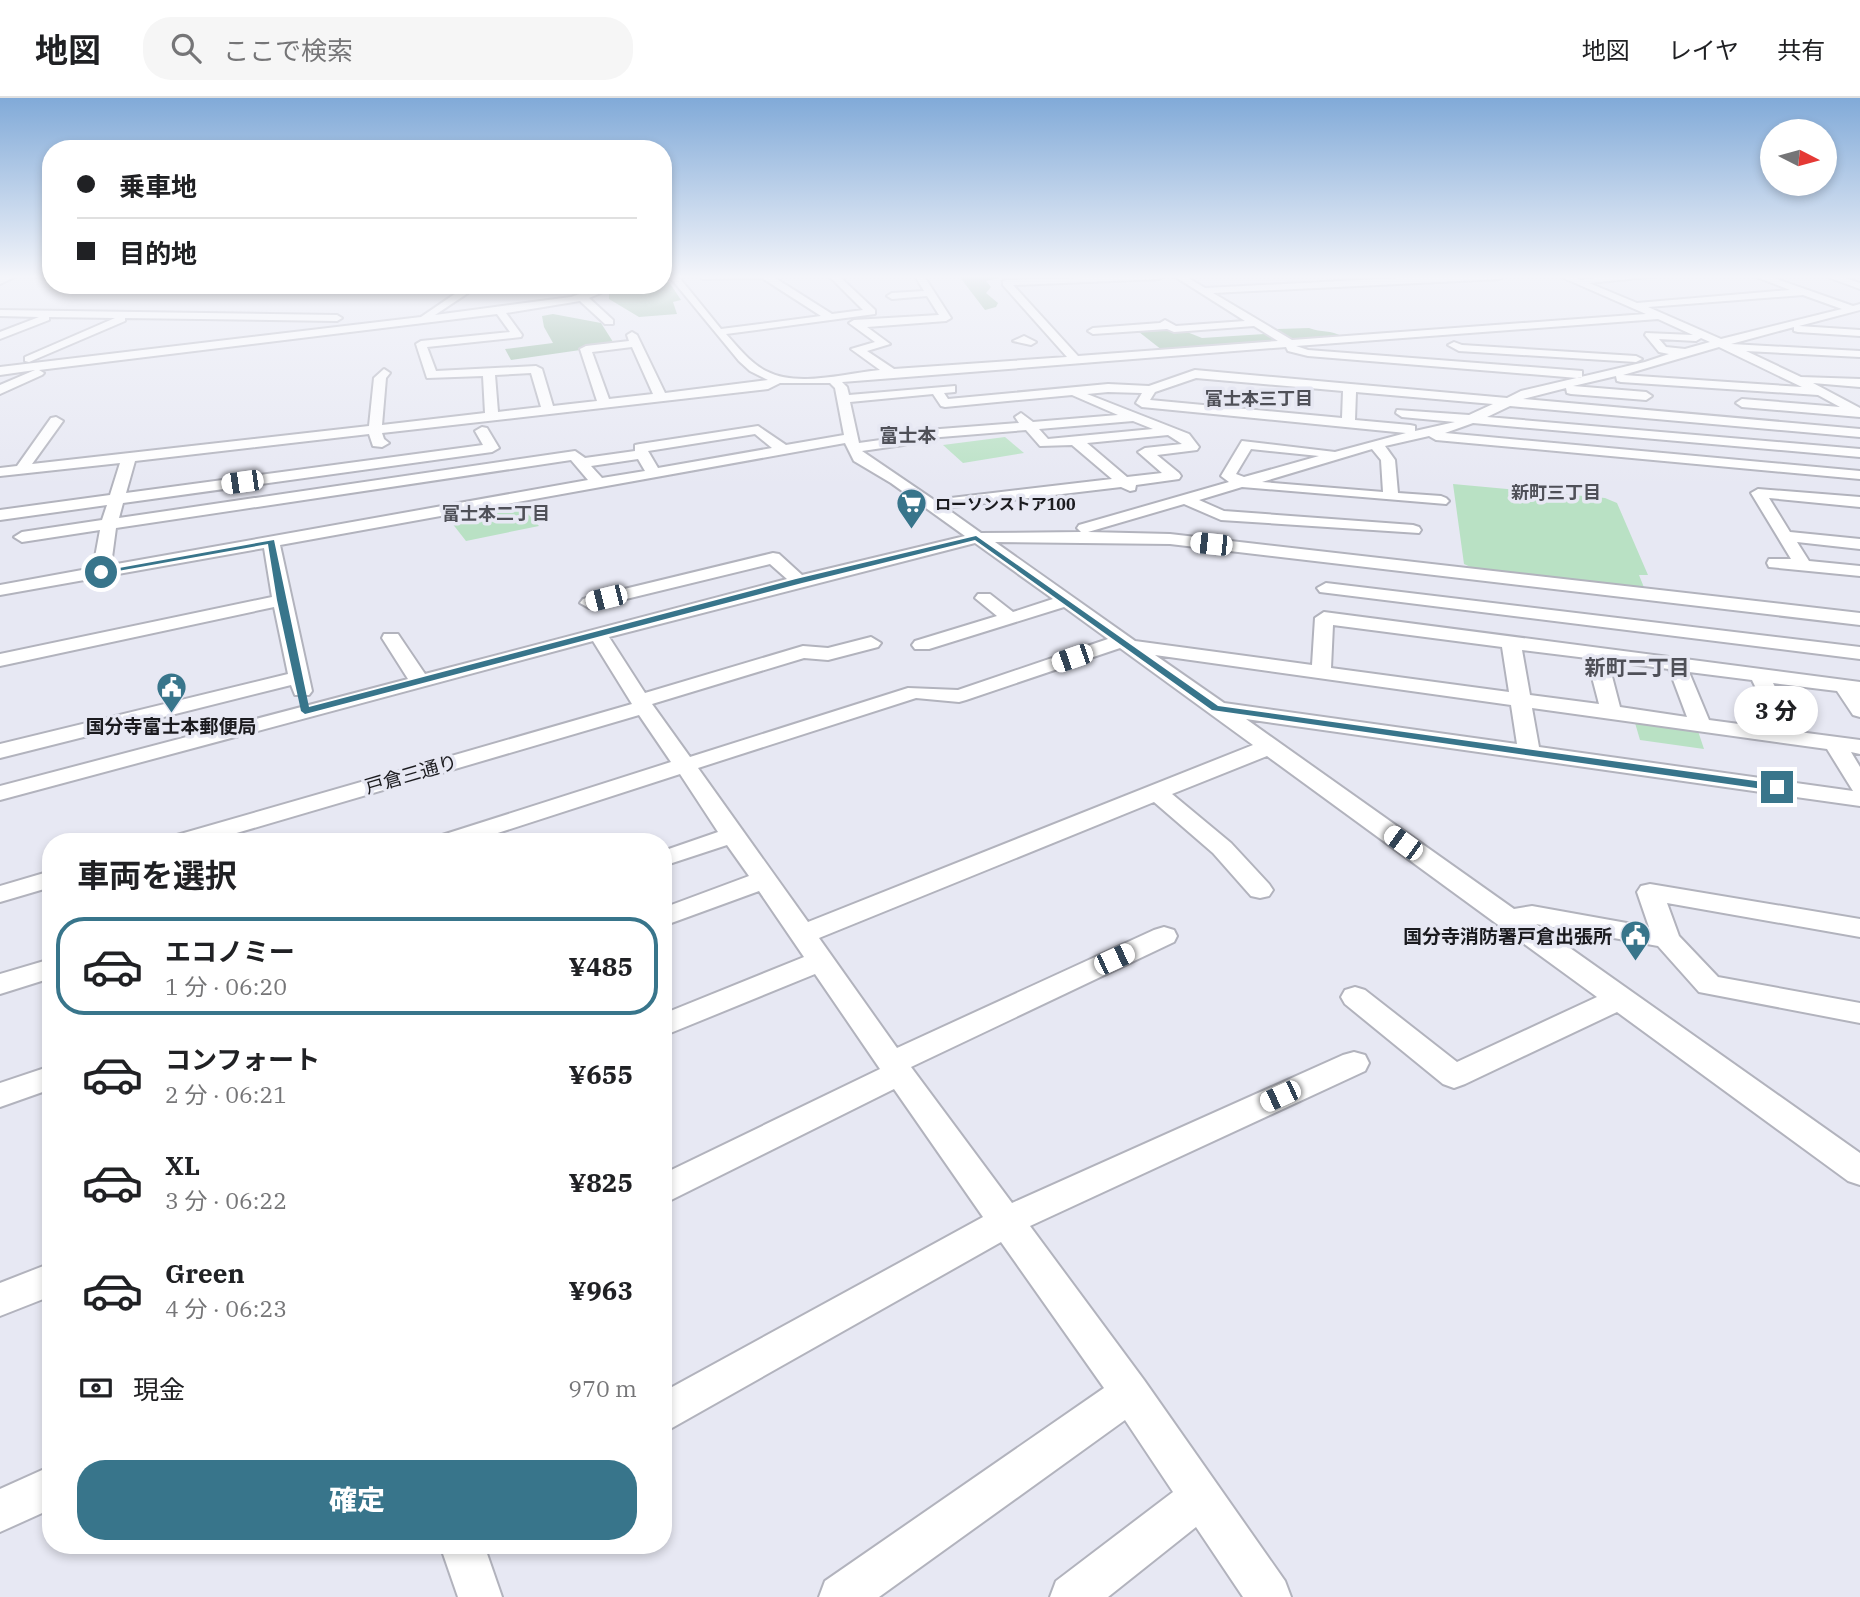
<!DOCTYPE html>
<html lang="ja">
<meta charset="utf-8">
<style>
:root{--surface:#fff;--page:#f6f6f6;--text:#202124;--muted:#757577;--line:#e0e0e0;--accent:#38758b}
body{margin:0;font-family:"IBM Plex Serif","Noto Sans JP",serif;background:var(--page);color:var(--text);height:100vh;display:flex;flex-direction:column;font-size:26px;white-space:nowrap}
*{box-sizing:border-box;margin:0}
p{font-size:23px;color:var(--muted)}
.icon{flex:none;width:38px;height:38px;fill:none;stroke:currentColor;stroke-width:2;stroke-linecap:round;stroke-linejoin:round}
.map{position:relative;flex:1;overflow:hidden}
.details{position:absolute;left:42px;top:735px;width:630px;height:721px;display:flex;flex-direction:column;background:var(--surface);border-radius:28px;box-shadow:0 4px 10px #0003}
.details>*{flex:none}
.guide{position:absolute;left:42px;top:42px;width:630px;height:154px;border-radius:28px;box-shadow:0 4px 10px #0003;display:grid;align-content:center;height:154px;padding:0 35px;background:var(--surface)}
.needle{width:46px;rotate:96deg}
.tools{position:absolute;left:1760px;top:21px;display:grid;gap:14px}
.tools a{display:grid;place-items:center;width:77px;height:77px;border-radius:50%;background:var(--surface);box-shadow:0 4px 10px #0003;font-size:35px}
.end{position:absolute;width:32px;height:32px;margin:-16px;border:9px solid #38758b;background:#fff;box-shadow:0 0 0 4px #fff}
.from{border-radius:50%}
.bubble{position:absolute;height:49px;border-radius:24px;background:var(--surface);box-shadow:0 4px 10px #0003;font-size:23px;font-weight:800;line-height:49px;text-align:center}
.car{position:absolute;width:21px;height:42px;margin:-21px -10px;border-radius:9px;box-shadow:0 0 5px 2px #0007;background:linear-gradient(#fff 24%,#345 0 40%,#fff 0 76%,#345 0 86%,#fff 0)}
.guide b{display:flex;align-items:center;gap:24px;height:66px;font-size:26px}
.guide b+b{border-top:2px solid var(--line)}
.guide i{width:18px;height:18px;background:var(--text)}
ul{padding:0;list-style:none}
li{display:flex;align-items:center;gap:21px;height:98px;margin:0 14px 10px;padding:0 21px;border:4px solid transparent;border-radius:28px}
li div{flex:1}
li b{display:block;font-size:26px}
li em{font-style:normal;font-weight:800}
li.selected{border-color:var(--accent)}
li>.icon{width:63px;height:63px;stroke-width:1.5}
h2{padding:0 35px;font-size:32px;line-height:84px}
.pay{display:flex;align-items:center;gap:18px;height:77px;padding:0 35px;font-size:26px}
.pay p{margin-inline-start:auto}
.primary-button{display:flex;gap:14px;margin-top:auto;padding:14px 35px}
.primary-button a{flex:1;height:80px;border-radius:28px;background:var(--accent);color:#fff;font-size:28px;font-weight:800;line-height:80px;text-align:center}
header{display:flex;align-items:center;gap:42px;box-sizing:border-box;height:98px;padding:0 35px;background:var(--surface);border-bottom:2px solid var(--line)}
header strong{font-size:33px}
nav{display:flex;gap:38px;margin-inline-start:auto;font-size:24px}
.search{width:490px;height:63px;background:var(--page);display:flex;align-items:center;gap:18px;box-sizing:border-box;padding:0 24px;border-radius:28px;color:var(--muted);font-size:26px}
.map>svg:first-child{display:block}
.green{fill:#b9e1c4}
.forest{fill:#8cb498}
.lines{fill:none;stroke-linecap:round;stroke-linejoin:round}
.minor-casing{stroke:#b2b3bd;stroke-width:4}
.minor{fill:#fff;fill-rule:evenodd}
.route{fill:#38758b}
.labels{text-anchor:middle;dominant-baseline:central;stroke-width:7;stroke-linejoin:round;paint-order:stroke}
.far-poi-label{font-size:16px;font-weight:bold;fill:#1b1b1f;stroke:#e7e8f3;text-anchor:start}
.far-neighbourhood-label{font-size:18px;font-weight:bold;fill:#4f5058;stroke:#e7e8f3}
.far-quarter-label{font-size:19px;font-weight:bold;fill:#4f5058;stroke:#e7e8f3}
.poi-label{font-size:19px;font-weight:bold;fill:#1b1b1f;stroke:#e7e8f3}
.street-label{font-size:19px;fill:#1b1b1f;stroke:#e7e8f3}
.neighbourhood-label{font-size:21px;font-weight:bold;fill:#4f5058;stroke:#e7e8f3}
</style>
<header>
<strong>地図</strong>
<div class="search"><svg class="icon" aria-label="search" viewBox="0 0 24 24"><circle cx="10" cy="10" r="6"/><path d="M15 15l6 6"/></svg>ここで検索</div>
<nav><a>地図</a><a>レイヤ</a><a>共有</a></nav>
</header>
<div class="map">
<svg width="1860" height="1499" viewBox="0 0 1860 1499">
<rect width="100%" height="100%" fill="#e7e8f3"/>
<g class="green">
<polygon points="1005,339 1024,355 963,365 943,347"/>
<polygon points="1453,386 1605,400 1617,405 1648,477 1639,477 1645,492 1477,472 1464,466"/>
<polygon points="519,406 539,428 466,443 448,420"/>
<polygon points="1633,618 1696,627 1704,651 1640,642"/>
</g>
<g class="forest">
<polygon points="959,178 998,178 999,180 986,183 991,189 986,195 998,205 996,209 985,212"/>
<polygon points="663,184 669,184 681,202 673,204 677,216 639,219 609,201 609,192 633,187 663,187"/>
<polygon points="553,216 601,225 615,247 511,262 505,251 553,245 544,229 542,218"/>
<path d="M1309 230C1322 235 1330 231 1343 239L1162 252 1139 234 1182 232 1202 240 1278 235 1277 231Z"/>
</g>
<g class="lines">
<defs>
<g id="minor">
<polygon points="4,178 17,178 0,186 0,180"/>
<path d="M669 178H678L721 231 821 218 762 180 703 181 699 178H772L832 216 863 212 829 178H839L875 212V216L726 236C738 249 750 265 766 273 798 290 846 275 880 272L851 251 875 244 849 225 854 222 939 217 927 198 892 201 887 198 892 195 924 193 915 178H924L951 220 946 223 867 229 890 246 867 253 894 271 1067 259 1003 187V183L1006 182 1163 178 1159 181 1013 187 1078 258 1278 243 1254 228 1174 234 1167 231 1093 236 1088 233 1093 230 1160 225 1165 222 1176 228 1245 223 1174 178H1185L1205 190 1437 178H1504L1500 181 1213 195 1292 242 1646 216 1559 178H1572L1581 182 1610 178H1658L1589 185 1637 205 1790 192 1754 178H1768L1853 208 1860 206V212L1799 228 1860 232V238L1798 234 1794 233V229L1731 246 1860 253V259L1746 253 1801 279 1860 281V289L1813 285 1860 310V319L1742 309 1736 305 1742 301 1840 309 1818 297 1621 284 1617 283 1616 278 1573 288 1646 294 1652 298 1646 302 1571 296 1567 295 1566 290 1523 301 1860 331V339L1510 308 1487 319 1860 351V359L1473 325 1445 335 1860 373V381L1436 342 1429 338 1385 348 1395 362 1398 395 1441 398 1446 400 1449 403 1446 406 1242 389 1199 402 1224 413 1413 427 1419 429 1421 432 1419 435 1221 422 1184 406 1088 434 1170 436 1860 515V527L1170 446 995 444 1135 543 1312 567 1315 520 1324 514 1860 584V619L1853 617 1837 593 1773 585 1799 634 1860 642V656L1851 654 1860 669V708L1246 621 1514 811 1532 808 1649 829 1637 794 1641 788 1650 786 1860 821V839L1667 805 1679 838 1718 879 1860 905V925L1699 894 1658 848 1536 826 1860 1055V1087L1848 1083 1617 914 1465 986 1454 990 1443 986 1345 906 1341 899 1345 892 1355 889 1365 892 1457 964 1597 899 1267 658 1172 696 1231 745 1269 786 1273 792 1269 798 1260 800 1251 798 1213 755 1154 704 819 840 897 950 1154 832 1164 829 1174 832 1177 838 1174 844 911 969 1012 1105 1343 957 1354 954 1365 957 1369 965 1365 973 1030 1128 1144 1282 1285 1483 1291 1499H1243L1196 1429 1108 1499H1050L1056 1483 1173 1394 1125 1322 879 1499H819L825 1483 1104 1290 1001 1144 663 1335V1294L983 1119 894 991 663 1106V1076L880 971 815 876 663 938V916L804 859 759 793 663 828V810L749 778 727 747 663 768V753L718 734 680 676 470 744H433L436 739 671 664 639 617 206 744H167L170 739 632 606 593 543 0 702V688L408 581 382 540 384 536H398L425 576 787 481 770 466 589 510 580 505 583 501 773 455 779 456 802 477 965 438 891 385 854 363 845 345 280 447 312 593 309 597H295L291 587 0 660V646L288 576 274 509 0 568V556L272 499 264 450 0 497V487L93 470 100 432 22 444 14 439 22 434 102 422 107 407 0 422V412L110 397 120 365 0 378V370L17 368 51 320 56 319 63 323 32 366 369 328 374 280 384 271 390 275 386 280 382 327 485 315 483 278 427 280 416 246 421 243 510 234 497 216 39 272 44 275 42 277 0 296V287L35 272 0 277V269L421 219 468 187H480L435 217 571 199 605 187H620L589 200 613 222V226H605L580 203 506 215 522 237 521 239 427 249 436 273 536 268 542 271 553 308 597 303 580 251 586 248 629 243 627 237 632 234 637 237 665 295 768 282 750 273 739 263ZM1803 197 1842 211 1721 241 1648 209ZM1658 221 1693 237 1646 235 1645 237 1659 254 1669 256 1645 264 1521 293 1507 300 1195 272 1149 288 1108 286 948 301 944 295 955 294V288L849 297 847 289 842 284 1286 249 1288 253 1308 258 1578 280 1582 279V273L1308 252 1296 248ZM1701 240 1710 244 1685 251 1666 249 1659 241 1696 243ZM632 249 653 296 609 301 592 254ZM1719 249 1802 289 1623 277ZM531 275 541 309 498 314 495 277ZM1196 280 1343 293 1342 320 1150 302 1155 294ZM780 285H830L835 290 844 337 786 347 758 328 640 346 635 347V353L585 360 575 353 119 420 123 405 492 354 499 350 487 330 482 329 475 333 483 347 126 395 135 363 369 336 373 348 382 349 389 345 384 341 382 335 768 291ZM1108 294 1142 295 1136 305 1142 309 1406 335 1335 354 1242 343 1221 378 1229 384 1079 427 1077 430 1081 434 981 435 946 410 1121 389 1130 393 1135 392 1136 387 1179 381 1181 378 1179 375 1157 357 1197 352 1199 349 1189 336 1087 296ZM1356 294 1493 306 1469 317 1397 312 1396 315 1402 319 1455 324 1415 333V328L1410 327 1355 322ZM933 296 941 308 945 309 1072 297 1118 317 1033 324 1021 315 1015 319 1019 325 927 332 902 339 859 345 850 304ZM1133 323 1153 331 1048 341 1039 331ZM1026 332 1040 348 1072 347 1112 381 934 402 862 353 903 347 928 340ZM755 336 772 350 658 370 648 353ZM1168 337 1182 346 1145 350 1138 354 1162 375 1127 379 1087 345ZM1251 351 1319 358 1244 379 1236 376ZM1372 351 1381 362 1383 394 1262 384ZM638 361 645 373 602 380 591 368ZM571 362 588 382 111 467 116 430ZM975 445 1053 501 1013 514 990 496H978L975 500 997 518 915 543 912 547 915 551H929L1064 509 1108 541 958 592 908 590 690 659 652 606 804 560 828 562 878 549 881 545 871 539 828 550 803 548 645 595 609 539ZM1333 527 1502 549 1509 594 1331 570ZM1120 550 1253 647 808 824 698 670 916 600 959 604 966 602ZM1522 552 1587 560 1599 606 1530 597ZM1155 557 1511 607 1517 646 1224 605ZM1608 563 1669 571 1687 619 1620 609ZM1689 574 1752 582 1776 631 1709 622ZM1532 610 1827 651 1853 693 1539 649Z"/>
<polygon points="1825,178 1840,178 1860,185 1860,191"/>
<polygon points="0,212 337,217 342,220 337,223 125,220 125,223 29,264 25,263 25,259 115,220 49,219 49,222 0,241 0,234 39,219 0,218"/>
<polygon points="1024,238 1036,244 1031,247 1013,243"/>
<polygon points="1454,244 1462,247 1636,258 1642,261 1636,264 1459,253 1448,247"/>
<polygon points="1758,391 1860,399 1860,409 1769,400 1790,434 1860,441 1860,451 1797,444 1809,463 1860,468 1860,478 1769,469 1767,465 1769,461 1791,461 1751,395"/>
<polygon points="1326,485 1860,549 1860,561 1320,494 1317,490"/>
<polygon points="51,773 51,789 0,804 0,788"/>
<polygon points="51,861 51,880 0,896 0,876"/>
<polygon points="51,968 51,991 0,1009 0,985"/>
<polygon points="51,1165 51,1198 0,1218 0,1185"/>
<polygon points="51,1368 51,1411 0,1434 0,1391"/>
<polygon points="440,1447 484,1447 502,1499 458,1499"/>
</g>
</defs>
<use href="#minor" class="minor-casing"/>
<use href="#minor" class="minor"/>
</g>
<linearGradient id="sky" x2="0" y2="1"><stop stop-color="#81aad8"/><stop offset="0.46" stop-color="#f4f5fa"/><stop offset="1" stop-color="#f4f5fa" stop-opacity="0"/></linearGradient>
<rect width="1860" height="388" fill="url(#sky)"/>
<polygon class="route" points="976,438 1218,608 1777,686 1783,689 1777,693 1212,612 975,442 802,485 305,616 301,613 277,502 268,446 101,476 97,474 274,442 309,609 796,481"/>
<defs>
<symbol id="supermarket-pin" viewBox="-11 -11 22 30"><path d="M0 17L-7.5 6A9.5 9.5 0 1 1 7.5 6Z" fill="#38758b" stroke="#e7e8f3"/><path d="M-6-5.5h2.5l.6 2H6L4.5 2H-2.5L-4.4-4H-6ZM-1.5 3.2a1.3 1.3 0 1 0 .1 0ZM3 3.2a1.3 1.3 0 1 0 .1 0Z" fill="#fff"/></symbol>
<symbol id="civic-pin" viewBox="-11 -11 22 30"><path d="M0 17L-7.5 6A9.5 9.5 0 1 1 7.5 6Z" fill="#38758b" stroke="#e7e8f3"/><path d="M-.6-6.5H3V-4.5H.6V-3L4-1V1h2V6H-6V1h2V-1L-.6-3ZM-1.2 2.5V6h2.4V2.5Z" fill="#fff"/></symbol>
</defs>
<g fill-rule="evenodd">
<use href="#supermarket-pin" x="894" y="388" width="35" height="47"/>
<use href="#civic-pin" x="154" y="572" width="35" height="47"/>
<use href="#civic-pin" x="1618" y="820" width="35" height="47"/>
</g>
<g class="labels">
<g class="far-poi-label">
<text x="935" y="406">ローソンストア100</text>
</g>
<g class="far-neighbourhood-label">
<text x="1259" y="300">富士本三丁目</text>
<text x="1556" y="394">新町三丁目</text>
<text x="496" y="415">富士本二丁目</text>
</g>
<g class="far-quarter-label">
<text x="908" y="337">富士本</text>
</g>
<g class="poi-label">
<text x="171" y="628">国分寺富士本郵便局</text>
<text x="1612" y="838" text-anchor="end">国分寺消防署戸倉出張所</text>
</g>
<g class="street-label">
<text transform="translate(411 676) rotate(-16)">戸倉三通り</text>
</g>
<g class="neighbourhood-label">
<text x="1637" y="569">新町二丁目</text>
</g>
</g>
</svg>
<div class="tools">
<a><svg class="needle" viewBox="-14 -14 28 28"><path d="M0-13l5 13h-10z" fill="#e53935"/><path d="M0 13l5-13h-10z" fill="#757577"/></svg></a>
</div>
<i class="end from" style="left:101px;top:474px"></i>
<i class="end" style="left:1777px;top:689px"></i>
<div class="bubble" style="left:1734px;top:588px;width:84px">3 分</div>
<i class="car" style="left:242px;top:384px;rotate:262deg"></i>
<i class="car" style="left:1211px;top:446px;rotate:276deg"></i>
<i class="car" style="left:606px;top:500px;rotate:256deg"></i>
<i class="car" style="left:1072px;top:560px;rotate:251deg"></i>
<i class="car" style="left:1403px;top:745px;rotate:306deg"></i>
<i class="car" style="left:1114px;top:861px;rotate:65deg"></i>
<i class="car" style="left:1280px;top:998px;rotate:245deg"></i>
<div class="guide">
<b><i class="from"></i>乗車地</b>
<b><i></i>目的地</b>
</div>
<section class="details">
<h2>車両を選択</h2>
<ul>
<li class="selected"><svg class="icon" aria-label="car" viewBox="0 0 24 24"><path d="M5 17H2v-5l4-1 3-4h7l3 4 3 1v5h-3M9 17h6M6 11h13"/><circle cx="7" cy="17" r="2"/><circle cx="17" cy="17" r="2"/></svg><div><b>エコノミー</b><p>1 分 · 06:20</p></div><em>¥485</em></li>
<li><svg class="icon" aria-label="car" viewBox="0 0 24 24"><path d="M5 17H2v-5l4-1 3-4h7l3 4 3 1v5h-3M9 17h6M6 11h13"/><circle cx="7" cy="17" r="2"/><circle cx="17" cy="17" r="2"/></svg><div><b>コンフォート</b><p>2 分 · 06:21</p></div><em>¥655</em></li>
<li><svg class="icon" aria-label="car" viewBox="0 0 24 24"><path d="M5 17H2v-5l4-1 3-4h7l3 4 3 1v5h-3M9 17h6M6 11h13"/><circle cx="7" cy="17" r="2"/><circle cx="17" cy="17" r="2"/></svg><div><b>XL</b><p>3 分 · 06:22</p></div><em>¥825</em></li>
<li><svg class="icon" aria-label="car" viewBox="0 0 24 24"><path d="M5 17H2v-5l4-1 3-4h7l3 4 3 1v5h-3M9 17h6M6 11h13"/><circle cx="7" cy="17" r="2"/><circle cx="17" cy="17" r="2"/></svg><div><b>Green</b><p>4 分 · 06:23</p></div><em>¥963</em></li>
</ul>
<div class="pay"><svg class="icon" aria-label="cash" viewBox="0 0 24 24"><path d="M3 7h18v10H3z"/><circle cx="12" cy="12" r="2"/></svg>現金<p>970 m</p></div>
<div class="primary-button"><a>確定</a></div>
</section>
</div>
